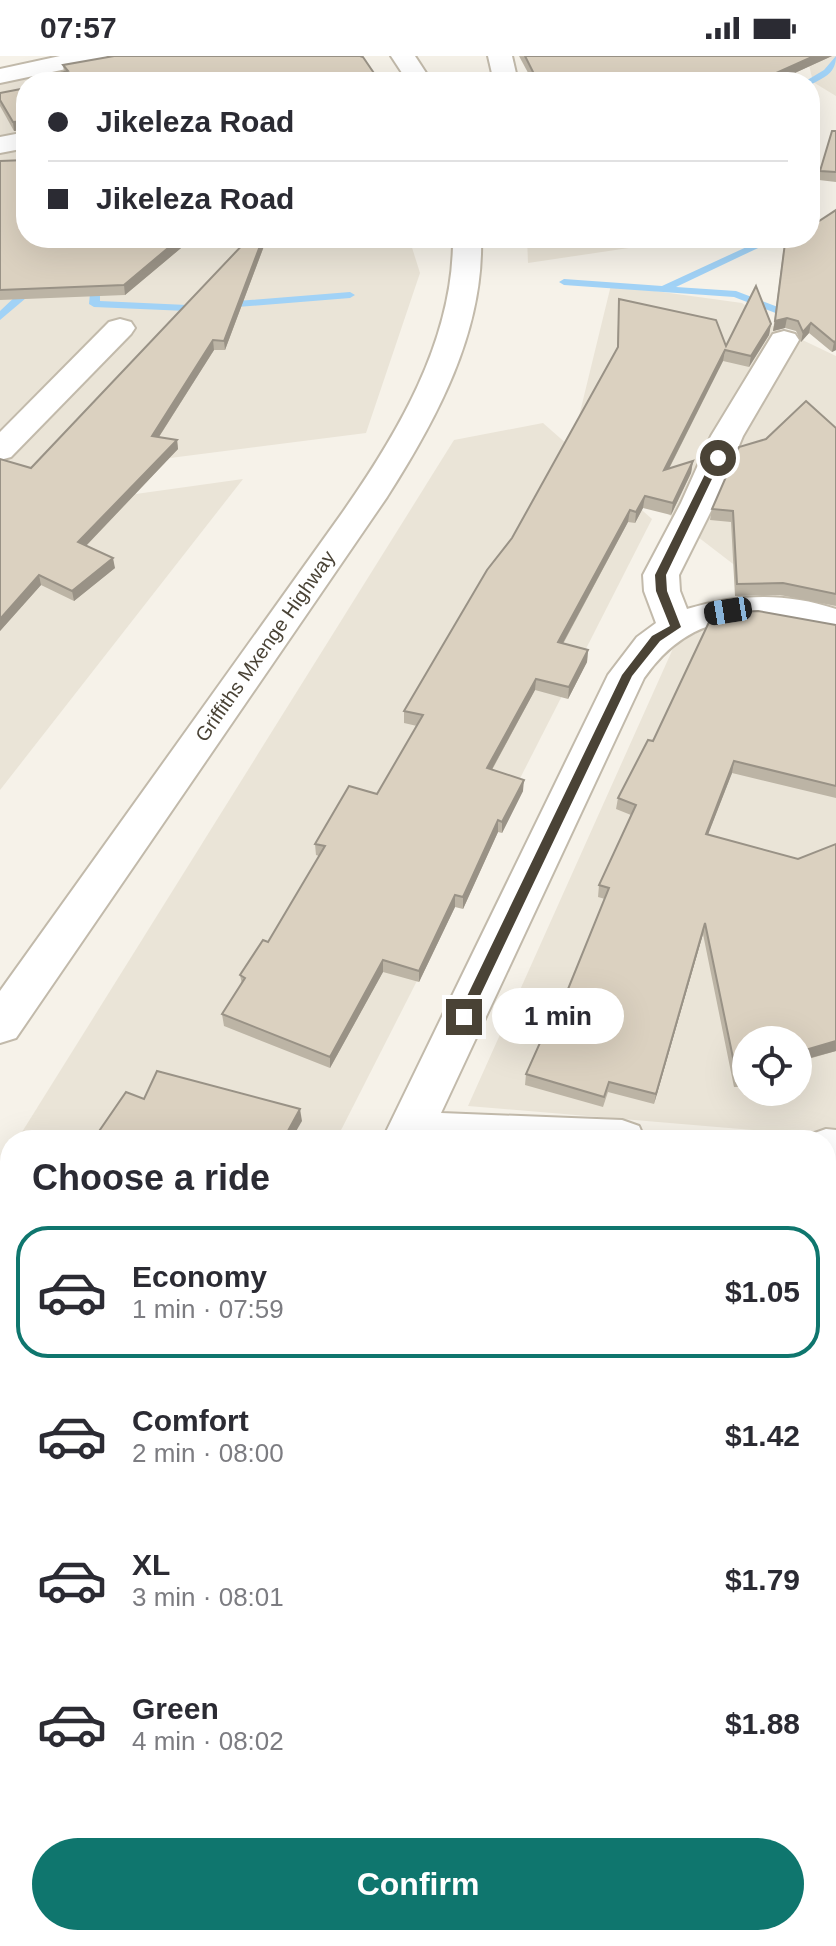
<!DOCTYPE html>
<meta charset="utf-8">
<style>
:root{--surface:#fff;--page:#f7f7f7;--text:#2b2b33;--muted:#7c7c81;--line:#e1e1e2;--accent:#0f766e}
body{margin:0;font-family:Arial,sans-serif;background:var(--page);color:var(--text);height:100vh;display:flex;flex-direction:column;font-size:30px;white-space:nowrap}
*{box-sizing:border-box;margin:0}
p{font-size:26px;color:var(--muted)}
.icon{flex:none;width:44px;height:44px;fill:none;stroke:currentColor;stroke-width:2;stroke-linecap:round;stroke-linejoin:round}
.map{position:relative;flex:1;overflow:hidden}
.drawer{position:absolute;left:0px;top:1074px;width:836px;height:816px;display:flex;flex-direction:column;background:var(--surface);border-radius:32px 32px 0 0;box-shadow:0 8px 32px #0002}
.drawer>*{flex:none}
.banner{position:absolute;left:16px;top:16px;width:804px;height:176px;border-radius:32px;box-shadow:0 8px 32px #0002;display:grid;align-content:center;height:176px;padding:0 32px;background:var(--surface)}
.controls{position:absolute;left:732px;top:970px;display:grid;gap:16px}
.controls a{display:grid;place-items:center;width:80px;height:80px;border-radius:50%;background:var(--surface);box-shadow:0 8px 32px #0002;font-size:40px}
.end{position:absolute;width:36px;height:36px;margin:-18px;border:10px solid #4a4336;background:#fff;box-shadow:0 0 0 4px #fff}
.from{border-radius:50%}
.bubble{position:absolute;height:56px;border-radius:28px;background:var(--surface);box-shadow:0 8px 32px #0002;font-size:26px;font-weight:700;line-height:56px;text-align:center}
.car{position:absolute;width:24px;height:48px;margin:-24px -12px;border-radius:10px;box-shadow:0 0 6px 2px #0007;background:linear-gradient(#222 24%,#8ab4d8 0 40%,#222 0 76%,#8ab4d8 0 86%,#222 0)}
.banner b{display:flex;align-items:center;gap:28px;height:76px;font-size:30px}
.banner b+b{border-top:2px solid var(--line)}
.banner i{width:20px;height:20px;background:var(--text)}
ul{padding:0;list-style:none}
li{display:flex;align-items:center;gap:24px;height:132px;margin:0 16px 12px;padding:0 16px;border:4px solid transparent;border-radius:32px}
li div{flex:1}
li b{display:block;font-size:30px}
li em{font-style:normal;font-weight:700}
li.current{border-color:var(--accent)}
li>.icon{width:72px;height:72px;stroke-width:1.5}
h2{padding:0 32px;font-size:36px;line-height:96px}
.action{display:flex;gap:16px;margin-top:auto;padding:16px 32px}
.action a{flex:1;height:92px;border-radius:48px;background:var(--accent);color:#fff;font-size:32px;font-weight:700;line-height:92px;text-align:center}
.status{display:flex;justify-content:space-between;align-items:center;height:56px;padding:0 40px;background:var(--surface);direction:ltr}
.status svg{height:22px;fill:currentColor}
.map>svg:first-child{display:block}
.residential{fill:#eae4d7;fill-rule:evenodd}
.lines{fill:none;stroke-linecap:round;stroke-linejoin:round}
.stream{fill:#a1d2f6;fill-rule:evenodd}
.minor-casing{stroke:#c2baab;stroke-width:4}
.minor{fill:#fff;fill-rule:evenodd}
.wall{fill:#bcb4a5}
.shaded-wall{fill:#999286}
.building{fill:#dbd1c0;stroke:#999286;stroke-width:2}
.route{fill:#4a4336}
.labels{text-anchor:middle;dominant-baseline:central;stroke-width:6;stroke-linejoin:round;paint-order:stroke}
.street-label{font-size:20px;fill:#4a4336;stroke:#fff}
</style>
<div class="status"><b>07:57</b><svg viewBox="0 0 49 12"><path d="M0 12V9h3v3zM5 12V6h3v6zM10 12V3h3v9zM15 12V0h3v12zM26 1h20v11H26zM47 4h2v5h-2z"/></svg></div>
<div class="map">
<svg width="836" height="1890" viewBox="0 0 836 1890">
<rect width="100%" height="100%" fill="#f6f2e9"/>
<g class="residential">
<polygon points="202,0 361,26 26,26 26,182 409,182 420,217 366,377 6,423 0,375 0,27"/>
<polygon points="807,0 836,0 836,40 813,26"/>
<polygon points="527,182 696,182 528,207"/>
<polygon points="611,229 742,247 771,269 836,300 836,587 573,385"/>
<polygon points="543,367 652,463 336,1084 17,1084 454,384"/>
<polygon points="243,423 0,734 0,457"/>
<path d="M708 571 836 593V1081L468 1050 675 588ZM746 984H798V1036H746Z"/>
<polygon points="10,1095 10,1880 50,1880 48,1890 0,1890 0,1111"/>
<polygon points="826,1124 836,1125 836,1506 826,1505"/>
<polygon points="826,1595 836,1595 836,1890 100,1890 104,1880 826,1880"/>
</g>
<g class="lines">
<g class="stream">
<path d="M836 0C836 17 825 21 812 28L804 26 824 14Z"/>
<polygon points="766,182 779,182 676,231 736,235 799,259 799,263 791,263 734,241 564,229 559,226 564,223 662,230"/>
<polygon points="80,229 100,233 100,245 187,249 350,236 355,239 350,242 187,255 94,251 89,248 90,237 75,232"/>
<polygon points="38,232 42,233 42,237 26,242 0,264 0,255 18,238"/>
</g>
<defs>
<g id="minor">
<polygon points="60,0 107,0 104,5 0,27 0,13"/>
<polygon points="391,0 415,0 432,26 408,26"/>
<polygon points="488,0 512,0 518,26 494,26"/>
<polygon points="26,76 26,92 0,97 0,81"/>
<path d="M453 182H481C484 276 436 364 387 441L16 982 0 987V935L340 460C397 379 454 284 453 182Z"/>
<polygon points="120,263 131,266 135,272 131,278 11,401 0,404 0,376 109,266"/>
<path d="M784 275 795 278 799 284 743 380 715 447 679 519 680 535 687 553C738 538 785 536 836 553V578C760 557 695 549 644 622L441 1057 622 1064 639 1070 645 1084H382L608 619 637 581 656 567 644 535 643 519 681 447 711 380 773 278Z"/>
<polygon points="826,1073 836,1074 836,1114 826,1113 826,1084 807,1084 809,1079"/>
<rect x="826" y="1524" width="10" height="56"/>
<polygon points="50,1880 114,1880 111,1890 47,1890"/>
</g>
</defs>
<use href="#minor" class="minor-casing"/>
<use href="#minor" class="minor"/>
</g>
<g class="wall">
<polygon points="519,0 832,0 775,26 533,26"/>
<polygon points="63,9 380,26 62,26 60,17 64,16"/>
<polygon points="26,32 26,74 14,75 0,50 0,37"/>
<polygon points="836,75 836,126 819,124 820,115"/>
<polygon points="0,105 26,182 193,182 125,239 0,244"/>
<polygon points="836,154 836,294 832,296 809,277 801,286 796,275 785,272 773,275 783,197"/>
<polygon points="249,182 267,182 225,294 214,294 159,381 177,384 178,393 86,490 115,512 74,545 41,529 0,575 0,403 31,412"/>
<polygon points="619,243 726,290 771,268 769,279 749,311 723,305 669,413 693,405 691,417 671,459 643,452 635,467 628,466 563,588 588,594 587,606 568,643 535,634 492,714 523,735 502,777 498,776 463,853 455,851 419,926 383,916 330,1012 224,970 222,958 242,928 240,919 268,886 319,800 316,799 315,788 377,738 417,670 404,667 404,655 512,482 617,293"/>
<polygon points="836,372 836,550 780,539 735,540 731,466 710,464 712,453"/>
<polygon points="738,556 836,569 836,742 732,717 708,778 836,995 805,1004 808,1019 805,1029 798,1030 798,984 746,984 746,1031 734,1031 703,878 654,1048 608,1036 603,1051 525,1029 526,1018 564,943 605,843 598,841 599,829 631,759 616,753 618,742 653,685 737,561"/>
<rect x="826" y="1166" width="10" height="271"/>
<polygon points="10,1232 10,1269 0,1264 0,1247"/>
<polygon points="836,1846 836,1890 718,1890 718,1880 826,1880 834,1854 833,1849"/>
</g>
<g class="shaded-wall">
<polygon points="814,0 832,0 775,26 756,26"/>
<polygon points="26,65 26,74 14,75 13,66"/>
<polygon points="180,182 193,182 125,239 124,229"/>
<polygon points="263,182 267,182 225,294 224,285"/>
<polygon points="787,262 785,272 773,275 775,265"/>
<polygon points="811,267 809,277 801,286 803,276"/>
<polygon points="771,268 769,279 749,311 751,300"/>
<polygon points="213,284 214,294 153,390 152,380"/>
<polygon points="836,285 836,294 832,296 834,286"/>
<polygon points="725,294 723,305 662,426 664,414"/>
<polygon points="177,384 178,393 80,496 78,486"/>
<polygon points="693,405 691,417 671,459 673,447"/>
<polygon points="645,440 643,452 635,467 636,456"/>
<polygon points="630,454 628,466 557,598 558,586"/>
<polygon points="113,502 115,512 74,545 72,535"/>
<polygon points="39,519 41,529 0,575 0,563"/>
<polygon points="588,594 587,606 568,643 569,631"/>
<polygon points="536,623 535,634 486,724 487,712"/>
<polygon points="734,705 732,717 704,789 706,778"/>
<polygon points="524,724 523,735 502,777 502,766"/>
<polygon points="498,764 498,776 463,853 463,841"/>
<polygon points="455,839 455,851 419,926 419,915"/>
<polygon points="705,867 703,878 654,1048 656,1038"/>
<polygon points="383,904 383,916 330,1012 330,1001"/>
<polygon points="836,985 836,995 799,1005 802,995"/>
<polygon points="300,1053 302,1065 291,1084 283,1084"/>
<polygon points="10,1655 10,1679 0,1709 0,1684"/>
</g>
<g class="building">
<polygon points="114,0 360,0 363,1 380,26 62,26 66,25 60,17 68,15 63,9"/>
<polygon points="525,0 814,0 756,26 538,26"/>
<polygon points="26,32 26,65 13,66 0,44 0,37"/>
<polygon points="832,75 836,75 836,116 820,115"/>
<polygon points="26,104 26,182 180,182 124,229 0,234 0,105"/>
<polygon points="836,154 836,285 834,286 811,267 803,276 798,265 787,262 775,265 785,187 793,182 810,182 810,171"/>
<polygon points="249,182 263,182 224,285 213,284 152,380 177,384 78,486 113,502 72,535 39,519 0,563 0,403 31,412"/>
<polygon points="756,230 771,268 751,300 725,294 664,414 693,405 673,447 645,440 636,456 630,454 558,586 588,594 569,631 536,623 487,712 524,724 502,766 498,764 463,841 455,839 419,915 383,904 330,1001 222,958 245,922 240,919 263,884 268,886 325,790 315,788 349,730 377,738 423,659 404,655 487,514 512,482 618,291 619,243 716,264 726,290"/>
<polygon points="806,345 836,372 836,538 783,527 737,528 733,455 712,453 739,391 766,383"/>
<polygon points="758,555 836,569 836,730 734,705 706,778 798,803 836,788 836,985 802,995 808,1019 798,1019 798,984 746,984 746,1021 737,1021 705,867 656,1038 609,1026 604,1041 526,1018 560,942 564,943 609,832 599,829 636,749 618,742 648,684 653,685 710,564 738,561 738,556"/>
<polygon points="157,1015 300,1053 283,1084 93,1084 126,1036 144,1043"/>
<rect x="826" y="1166" width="10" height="260"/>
<polygon points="10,1232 10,1260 0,1256 0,1247"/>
<polygon points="0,1369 10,1372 10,1655 0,1684"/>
<polygon points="826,1722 829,1748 826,1748"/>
<polygon points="826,1853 836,1855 836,1890 744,1890 722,1888 722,1880 826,1880"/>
<polygon points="290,1880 498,1880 497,1890 289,1890"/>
</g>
<polygon class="route" points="718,399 722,402 666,519 667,535 681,571 660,585 632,620 470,961 468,964 459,964 457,961 622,619 652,580 670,570 656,535 655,519 713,402"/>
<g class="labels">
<g class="street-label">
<text transform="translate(265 590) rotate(-55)">Griffiths Mxenge Highway</text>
</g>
</g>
</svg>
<div class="controls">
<a><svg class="icon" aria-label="locate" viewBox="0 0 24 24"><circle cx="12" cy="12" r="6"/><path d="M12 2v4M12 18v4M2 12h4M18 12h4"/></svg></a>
</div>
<i class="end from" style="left:718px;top:402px"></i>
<i class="end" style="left:464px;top:961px"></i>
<div class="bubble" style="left:492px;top:932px;width:132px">1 min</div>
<i class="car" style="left:728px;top:555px;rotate:261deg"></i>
<div class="banner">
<b><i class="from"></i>Jikeleza Road</b>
<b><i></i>Jikeleza Road</b>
</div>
<section class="drawer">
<h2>Choose a ride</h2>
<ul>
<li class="current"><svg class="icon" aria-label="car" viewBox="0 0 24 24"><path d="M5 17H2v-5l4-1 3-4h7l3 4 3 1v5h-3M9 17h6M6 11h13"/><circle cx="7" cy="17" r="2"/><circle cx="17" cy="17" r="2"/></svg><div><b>Economy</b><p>1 min · 07:59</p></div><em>$1.05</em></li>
<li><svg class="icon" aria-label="car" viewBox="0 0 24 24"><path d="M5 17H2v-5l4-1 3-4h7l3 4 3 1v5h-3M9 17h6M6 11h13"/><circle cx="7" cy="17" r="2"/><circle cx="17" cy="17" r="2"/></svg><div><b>Comfort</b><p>2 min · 08:00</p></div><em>$1.42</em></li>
<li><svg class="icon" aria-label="car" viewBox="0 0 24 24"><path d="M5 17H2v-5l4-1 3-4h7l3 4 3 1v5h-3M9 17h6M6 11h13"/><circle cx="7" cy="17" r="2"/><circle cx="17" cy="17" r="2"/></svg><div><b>XL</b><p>3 min · 08:01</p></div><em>$1.79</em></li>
<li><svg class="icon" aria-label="car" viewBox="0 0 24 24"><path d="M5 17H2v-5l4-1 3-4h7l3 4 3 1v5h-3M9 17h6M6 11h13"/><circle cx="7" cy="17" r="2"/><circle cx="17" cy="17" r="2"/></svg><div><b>Green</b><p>4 min · 08:02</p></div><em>$1.88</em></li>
</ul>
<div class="action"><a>Confirm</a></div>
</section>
</div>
